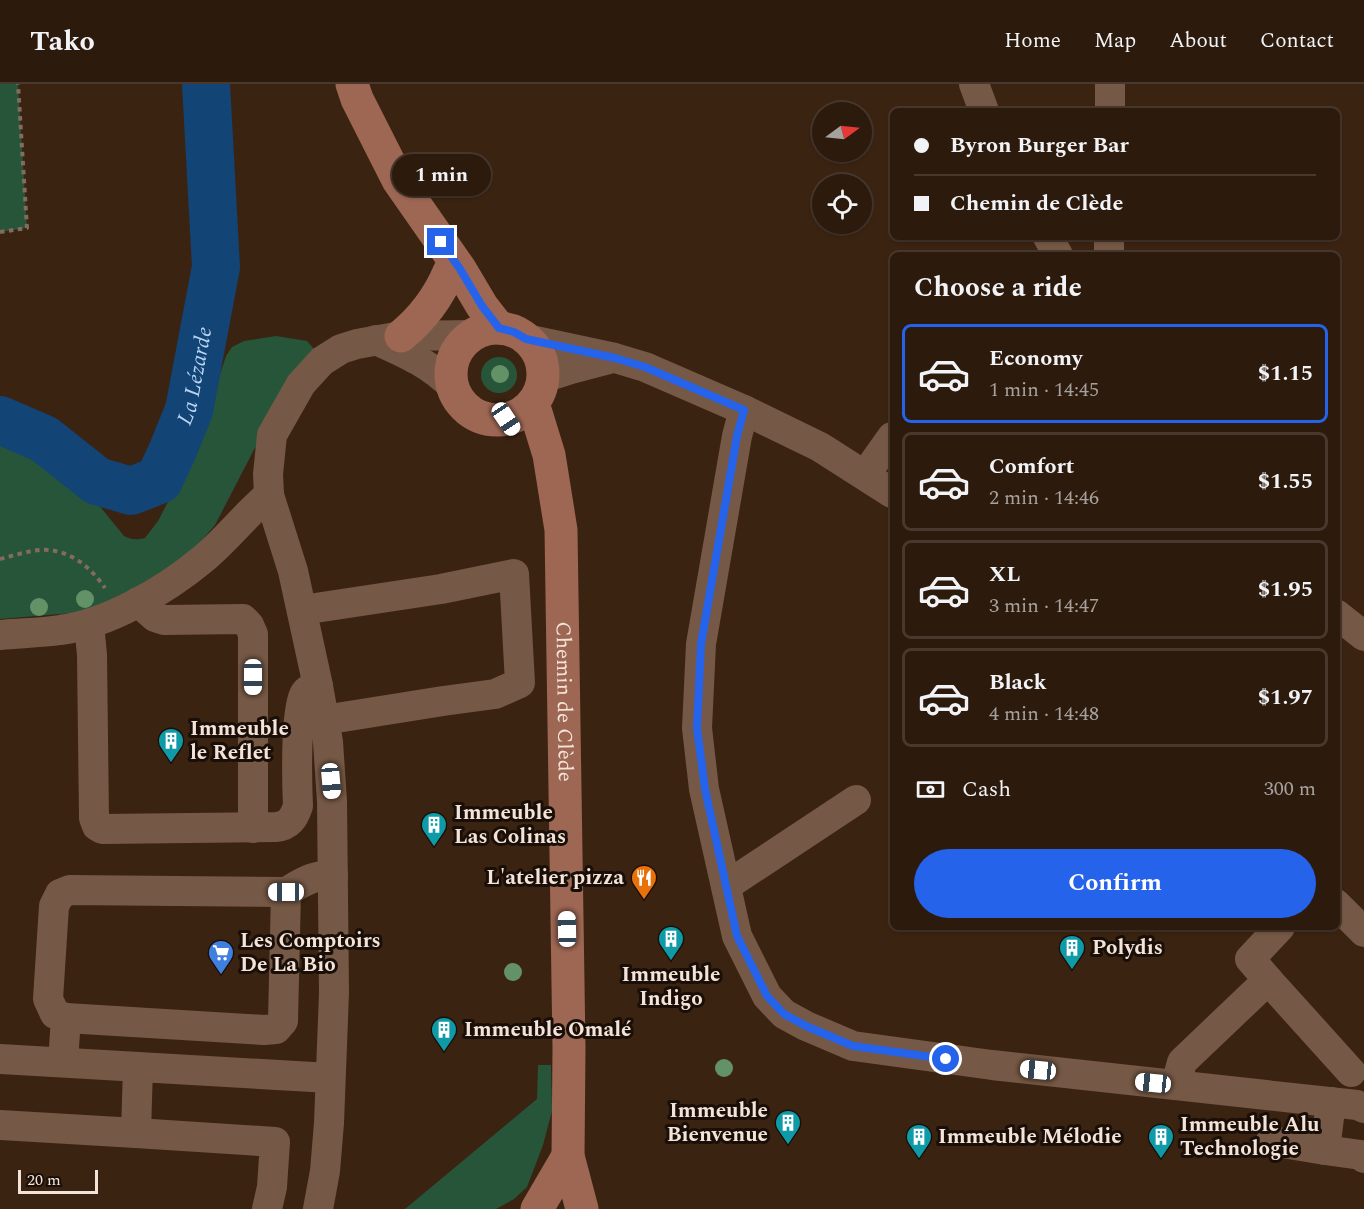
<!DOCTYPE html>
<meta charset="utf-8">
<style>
:root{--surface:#2c1a0d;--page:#342316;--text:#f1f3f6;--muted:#a6a19d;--line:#48382e;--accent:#2563eb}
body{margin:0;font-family:Spectral,serif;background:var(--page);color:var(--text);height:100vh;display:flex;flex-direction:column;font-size:22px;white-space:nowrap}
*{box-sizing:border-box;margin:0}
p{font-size:20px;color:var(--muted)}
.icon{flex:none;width:33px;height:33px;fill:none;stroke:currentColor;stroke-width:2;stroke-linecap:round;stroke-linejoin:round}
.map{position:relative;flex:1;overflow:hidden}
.side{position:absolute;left:890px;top:168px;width:450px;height:678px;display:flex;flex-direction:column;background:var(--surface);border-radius:9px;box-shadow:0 2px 4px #0004,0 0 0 2px var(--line)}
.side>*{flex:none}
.top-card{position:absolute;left:890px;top:24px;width:450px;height:132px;border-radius:9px;box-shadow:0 2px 4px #0004,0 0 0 2px var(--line);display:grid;align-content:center;height:132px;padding:0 24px;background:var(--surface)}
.needle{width:39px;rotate:75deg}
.buttons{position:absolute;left:812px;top:18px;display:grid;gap:12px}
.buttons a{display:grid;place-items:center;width:60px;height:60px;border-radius:50%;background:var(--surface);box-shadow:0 2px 4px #0004,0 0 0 2px var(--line);font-size:30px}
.scale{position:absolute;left:18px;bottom:15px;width:80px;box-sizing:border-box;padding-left:6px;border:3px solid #f4e3d8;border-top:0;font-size:16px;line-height:21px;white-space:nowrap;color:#f4e3d8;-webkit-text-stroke:4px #1a0f08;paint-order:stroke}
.end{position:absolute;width:27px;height:27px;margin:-14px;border:8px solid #2563eb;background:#fff;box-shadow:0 0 0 3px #fff}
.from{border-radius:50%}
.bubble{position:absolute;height:42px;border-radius:21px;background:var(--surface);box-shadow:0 2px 4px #0004,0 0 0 2px var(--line);font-size:20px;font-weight:700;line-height:42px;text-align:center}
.car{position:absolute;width:18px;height:36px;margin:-18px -9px;border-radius:8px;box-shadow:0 0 4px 2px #0007;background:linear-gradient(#fff 24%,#345 0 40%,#fff 0 76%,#345 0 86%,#fff 0)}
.top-card b{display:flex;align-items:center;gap:21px;height:57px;font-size:22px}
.top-card b+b{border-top:2px solid var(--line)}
.top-card i{width:15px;height:15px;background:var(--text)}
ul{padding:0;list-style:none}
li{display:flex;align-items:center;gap:18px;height:99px;margin:0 12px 9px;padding:0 12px;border:3px solid var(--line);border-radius:9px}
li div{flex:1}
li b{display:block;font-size:22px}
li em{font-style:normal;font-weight:700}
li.on{border-color:var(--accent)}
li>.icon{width:54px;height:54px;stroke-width:1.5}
h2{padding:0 24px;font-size:27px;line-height:72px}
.pay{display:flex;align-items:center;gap:15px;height:66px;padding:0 24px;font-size:22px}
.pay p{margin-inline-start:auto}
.primary-button{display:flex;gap:12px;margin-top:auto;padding:12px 24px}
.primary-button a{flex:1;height:69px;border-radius:36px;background:var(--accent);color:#fff;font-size:24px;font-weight:700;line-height:69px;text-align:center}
header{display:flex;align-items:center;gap:36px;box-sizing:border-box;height:84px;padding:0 30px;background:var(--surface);border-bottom:2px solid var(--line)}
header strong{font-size:28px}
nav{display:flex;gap:33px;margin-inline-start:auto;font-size:21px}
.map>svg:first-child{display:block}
.green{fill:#27553a}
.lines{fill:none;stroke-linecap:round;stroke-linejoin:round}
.river{stroke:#124476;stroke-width:48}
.path{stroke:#816c5d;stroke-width:4;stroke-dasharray:4.5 4.5;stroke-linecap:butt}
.minor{stroke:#755845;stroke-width:30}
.major{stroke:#9d6753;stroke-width:33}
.tree{fill:#649267}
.route{stroke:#2563eb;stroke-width:8}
.labels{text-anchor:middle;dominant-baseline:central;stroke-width:6;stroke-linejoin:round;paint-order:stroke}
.street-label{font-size:21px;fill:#f4e3d8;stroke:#1a0f08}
.poi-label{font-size:21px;font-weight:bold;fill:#f4e3d8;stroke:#1a0f08;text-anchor:start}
.water-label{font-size:22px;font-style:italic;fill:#bad4f4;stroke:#1a0f08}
</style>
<header>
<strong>Tako</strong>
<nav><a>Home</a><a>Map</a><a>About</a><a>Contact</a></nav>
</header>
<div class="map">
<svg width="1364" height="1125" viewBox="0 0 1364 1125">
<rect width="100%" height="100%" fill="#3b2311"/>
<g class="green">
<polygon points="0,0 18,0 27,144 0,148"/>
<path d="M276 252 307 257 314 265 288 300 215 441 189 471 109 520 72 529 0 535V351L29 364 57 383 93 414 124 452C132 456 136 456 145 454L158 437 195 366 226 272 232 263 244 257Z"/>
<circle cx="499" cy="291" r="18"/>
<polygon points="538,981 551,981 552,1027 543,1061 527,1103 514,1115 496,1125 405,1125 537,1015"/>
</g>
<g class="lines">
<path class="river" id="s1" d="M0 336 44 355 97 397 131 407 159 396 172 368 189 326 216 183 206 0"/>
<g class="path">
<polyline points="0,148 27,144 18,0"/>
<path d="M0 475C11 472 22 469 32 467 63 461 88 479 105 504"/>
</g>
<g class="minor">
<polyline points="974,0 984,27"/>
<polyline points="1110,27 1110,0"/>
<polyline points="1048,153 1058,171"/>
<polyline points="1109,153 1109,171"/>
<polyline points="526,255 615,274 645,283 744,326 820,363 892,409"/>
<path d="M376 256C405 269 431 280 454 304"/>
<polyline points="543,294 571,285 609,275"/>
<polyline points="744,326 737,352 701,560 697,644 704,705 737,852 767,912 784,930 806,942 853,962 992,981 1357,1021 1364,1024"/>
<polyline points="865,391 892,353"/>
<polyline points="138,518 155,533 164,536 243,535 249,541 253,550 253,744"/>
<polyline points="302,526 441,505 514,490 520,599 495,610 443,617 324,636"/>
<polyline points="1336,530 1364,552"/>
<path d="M89 540 92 571 94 734 97 742 102 745 276 743C289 742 294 734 298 722 297 701 295 623 305 609 308 604 313 604 318 602"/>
<path d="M0 551C20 549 40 549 60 546 108 540 166 506 203 475 227 455 246 430 269 411"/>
<polyline points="726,802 856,716"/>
<polyline points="1336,820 1364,848"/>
<polyline points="1268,896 1351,988"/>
<path d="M66 934 264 946 276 945 283 937 286 808C305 797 311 792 333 791"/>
<polyline points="0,975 330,994"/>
<polyline points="63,978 66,934 55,930 48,915 54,822 60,810 70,806 286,808"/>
<polyline points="1176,1001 1182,978 1268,896 1250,875 1280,843"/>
<polyline points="0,1041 136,1049 138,983"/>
<polyline points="136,1049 275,1058 272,1103 267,1125"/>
<polyline points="1271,1057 1325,1066 1331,1018"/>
<polyline points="1325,1066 1361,1071 1364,1074"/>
<polyline points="318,1125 325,1087 329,1039 334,909 332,717 328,658 318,602 293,487 269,411 268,390 272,351 301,300 322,277 341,265 357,260 401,252 473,251"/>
</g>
<g class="major">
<polyline points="352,0 357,15 398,96 460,185 482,222 499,244"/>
<circle cx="497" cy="290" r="46"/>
<path d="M401 252C423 234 438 214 449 188"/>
<path id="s2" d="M533 319 549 371 561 446 569 964 568 1072 582 1125"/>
<polyline points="537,1125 568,1072"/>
</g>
</g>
<g class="tree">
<circle cx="500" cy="290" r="9"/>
<circle cx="85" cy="515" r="9"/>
<circle cx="39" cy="523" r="9"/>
<circle cx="513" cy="888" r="9"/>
<circle cx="724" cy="984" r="9"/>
</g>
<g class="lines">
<polyline class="route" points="441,158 460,185 482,222 499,244 514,248 526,255 615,274 645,283 744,326 737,352 701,560 697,644 705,705 737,852 767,912 784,930 806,942 853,962 946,975"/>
</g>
<defs>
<symbol id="building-pin" viewBox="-11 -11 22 30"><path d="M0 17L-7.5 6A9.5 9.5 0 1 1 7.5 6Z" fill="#0f9aa8" stroke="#1a0f08"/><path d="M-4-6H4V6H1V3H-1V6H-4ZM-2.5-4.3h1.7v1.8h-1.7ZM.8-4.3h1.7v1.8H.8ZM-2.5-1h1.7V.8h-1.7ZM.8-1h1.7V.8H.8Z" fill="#fff"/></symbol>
<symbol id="restaurant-pin" viewBox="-11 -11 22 30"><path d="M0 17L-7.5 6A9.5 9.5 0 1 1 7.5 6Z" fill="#e8710a" stroke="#1a0f08"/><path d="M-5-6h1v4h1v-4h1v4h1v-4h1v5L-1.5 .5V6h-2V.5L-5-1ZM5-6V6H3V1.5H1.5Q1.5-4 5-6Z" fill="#fff"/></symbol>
<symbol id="supermarket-pin" viewBox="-11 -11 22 30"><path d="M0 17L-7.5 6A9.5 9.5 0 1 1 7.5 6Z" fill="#3f7fe0" stroke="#1a0f08"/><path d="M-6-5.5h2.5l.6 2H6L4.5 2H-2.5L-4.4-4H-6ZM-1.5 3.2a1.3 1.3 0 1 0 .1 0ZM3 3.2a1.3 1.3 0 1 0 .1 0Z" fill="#fff"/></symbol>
</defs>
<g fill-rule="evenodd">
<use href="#building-pin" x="156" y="642" width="30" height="40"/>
<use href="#building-pin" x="419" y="726" width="30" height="40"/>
<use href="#restaurant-pin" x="629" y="779" width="30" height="40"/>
<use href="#building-pin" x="656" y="840" width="30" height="40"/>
<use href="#building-pin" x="1057" y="849" width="30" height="40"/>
<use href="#supermarket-pin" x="206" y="854" width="30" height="40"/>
<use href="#building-pin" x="429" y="931" width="30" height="40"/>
<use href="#building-pin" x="773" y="1024" width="30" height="40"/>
<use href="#building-pin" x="904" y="1038" width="30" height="40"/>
<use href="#building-pin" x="1146" y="1038" width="30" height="40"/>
</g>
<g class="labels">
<g class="street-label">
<text stroke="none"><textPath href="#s2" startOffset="302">Chemin de Clède</textPath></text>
</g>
<g class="poi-label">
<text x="190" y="645">Immeuble<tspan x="190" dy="24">le Reflet</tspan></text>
<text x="454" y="729">Immeuble<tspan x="454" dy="24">Las Colinas</tspan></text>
<text x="624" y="794" text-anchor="end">L'atelier pizza</text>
<text x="240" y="857">Les Comptoirs<tspan x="240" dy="24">De La Bio</tspan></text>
<text x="1092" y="864">Polydis</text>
<text x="671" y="891" text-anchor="middle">Immeuble<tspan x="671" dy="24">Indigo</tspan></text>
<text x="464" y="946">Immeuble Omalé</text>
<text x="768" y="1027" text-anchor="end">Immeuble<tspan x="768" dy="24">Bienvenue</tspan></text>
<text x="1180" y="1041">Immeuble Alu<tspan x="1180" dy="24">Technologie</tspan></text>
<text x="938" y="1053">Immeuble Mélodie</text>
</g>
<g class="water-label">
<text stroke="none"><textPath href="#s1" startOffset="292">La Lézarde</textPath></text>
</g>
</g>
</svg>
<div class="buttons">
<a><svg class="needle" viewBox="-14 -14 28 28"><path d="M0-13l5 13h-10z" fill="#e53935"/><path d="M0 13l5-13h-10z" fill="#a6a19d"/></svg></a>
<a><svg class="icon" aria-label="locate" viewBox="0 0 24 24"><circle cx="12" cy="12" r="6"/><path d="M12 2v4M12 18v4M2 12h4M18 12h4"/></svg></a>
</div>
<div class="scale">20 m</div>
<i class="end from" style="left:946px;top:975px"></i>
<i class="end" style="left:441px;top:158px"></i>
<div class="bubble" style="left:392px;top:70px;width:99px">1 min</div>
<i class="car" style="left:506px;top:335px;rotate:146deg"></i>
<i class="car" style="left:253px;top:593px;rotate:180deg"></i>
<i class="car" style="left:331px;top:697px;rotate:175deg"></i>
<i class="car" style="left:286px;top:808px;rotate:270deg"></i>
<i class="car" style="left:567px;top:845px;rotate:359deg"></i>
<i class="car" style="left:1038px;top:986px;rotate:276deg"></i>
<i class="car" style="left:1153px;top:999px;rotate:276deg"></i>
<div class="top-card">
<b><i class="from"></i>Byron Burger Bar</b>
<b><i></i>Chemin de Clède</b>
</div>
<section class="side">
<h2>Choose a ride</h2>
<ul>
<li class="on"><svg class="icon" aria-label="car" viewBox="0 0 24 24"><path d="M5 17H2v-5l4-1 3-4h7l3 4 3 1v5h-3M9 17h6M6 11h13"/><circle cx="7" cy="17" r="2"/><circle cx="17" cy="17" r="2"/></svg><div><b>Economy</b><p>1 min · 14:45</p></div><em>$1.15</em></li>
<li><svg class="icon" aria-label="car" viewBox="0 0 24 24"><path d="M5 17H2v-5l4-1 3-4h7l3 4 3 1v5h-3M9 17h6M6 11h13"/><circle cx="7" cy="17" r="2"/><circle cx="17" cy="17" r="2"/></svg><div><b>Comfort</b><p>2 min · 14:46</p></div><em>$1.55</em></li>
<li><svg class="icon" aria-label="car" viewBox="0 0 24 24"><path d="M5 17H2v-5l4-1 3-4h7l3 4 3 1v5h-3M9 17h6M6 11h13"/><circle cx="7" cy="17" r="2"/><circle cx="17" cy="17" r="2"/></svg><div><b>XL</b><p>3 min · 14:47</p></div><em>$1.95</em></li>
<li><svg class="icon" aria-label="car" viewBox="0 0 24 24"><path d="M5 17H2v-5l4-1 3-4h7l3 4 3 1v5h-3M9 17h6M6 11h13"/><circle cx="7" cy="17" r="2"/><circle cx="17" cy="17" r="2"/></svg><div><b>Black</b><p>4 min · 14:48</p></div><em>$1.97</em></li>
</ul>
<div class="pay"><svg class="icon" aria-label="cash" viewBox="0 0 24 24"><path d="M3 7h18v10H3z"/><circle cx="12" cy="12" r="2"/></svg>Cash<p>300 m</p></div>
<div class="primary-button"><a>Confirm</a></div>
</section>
</div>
